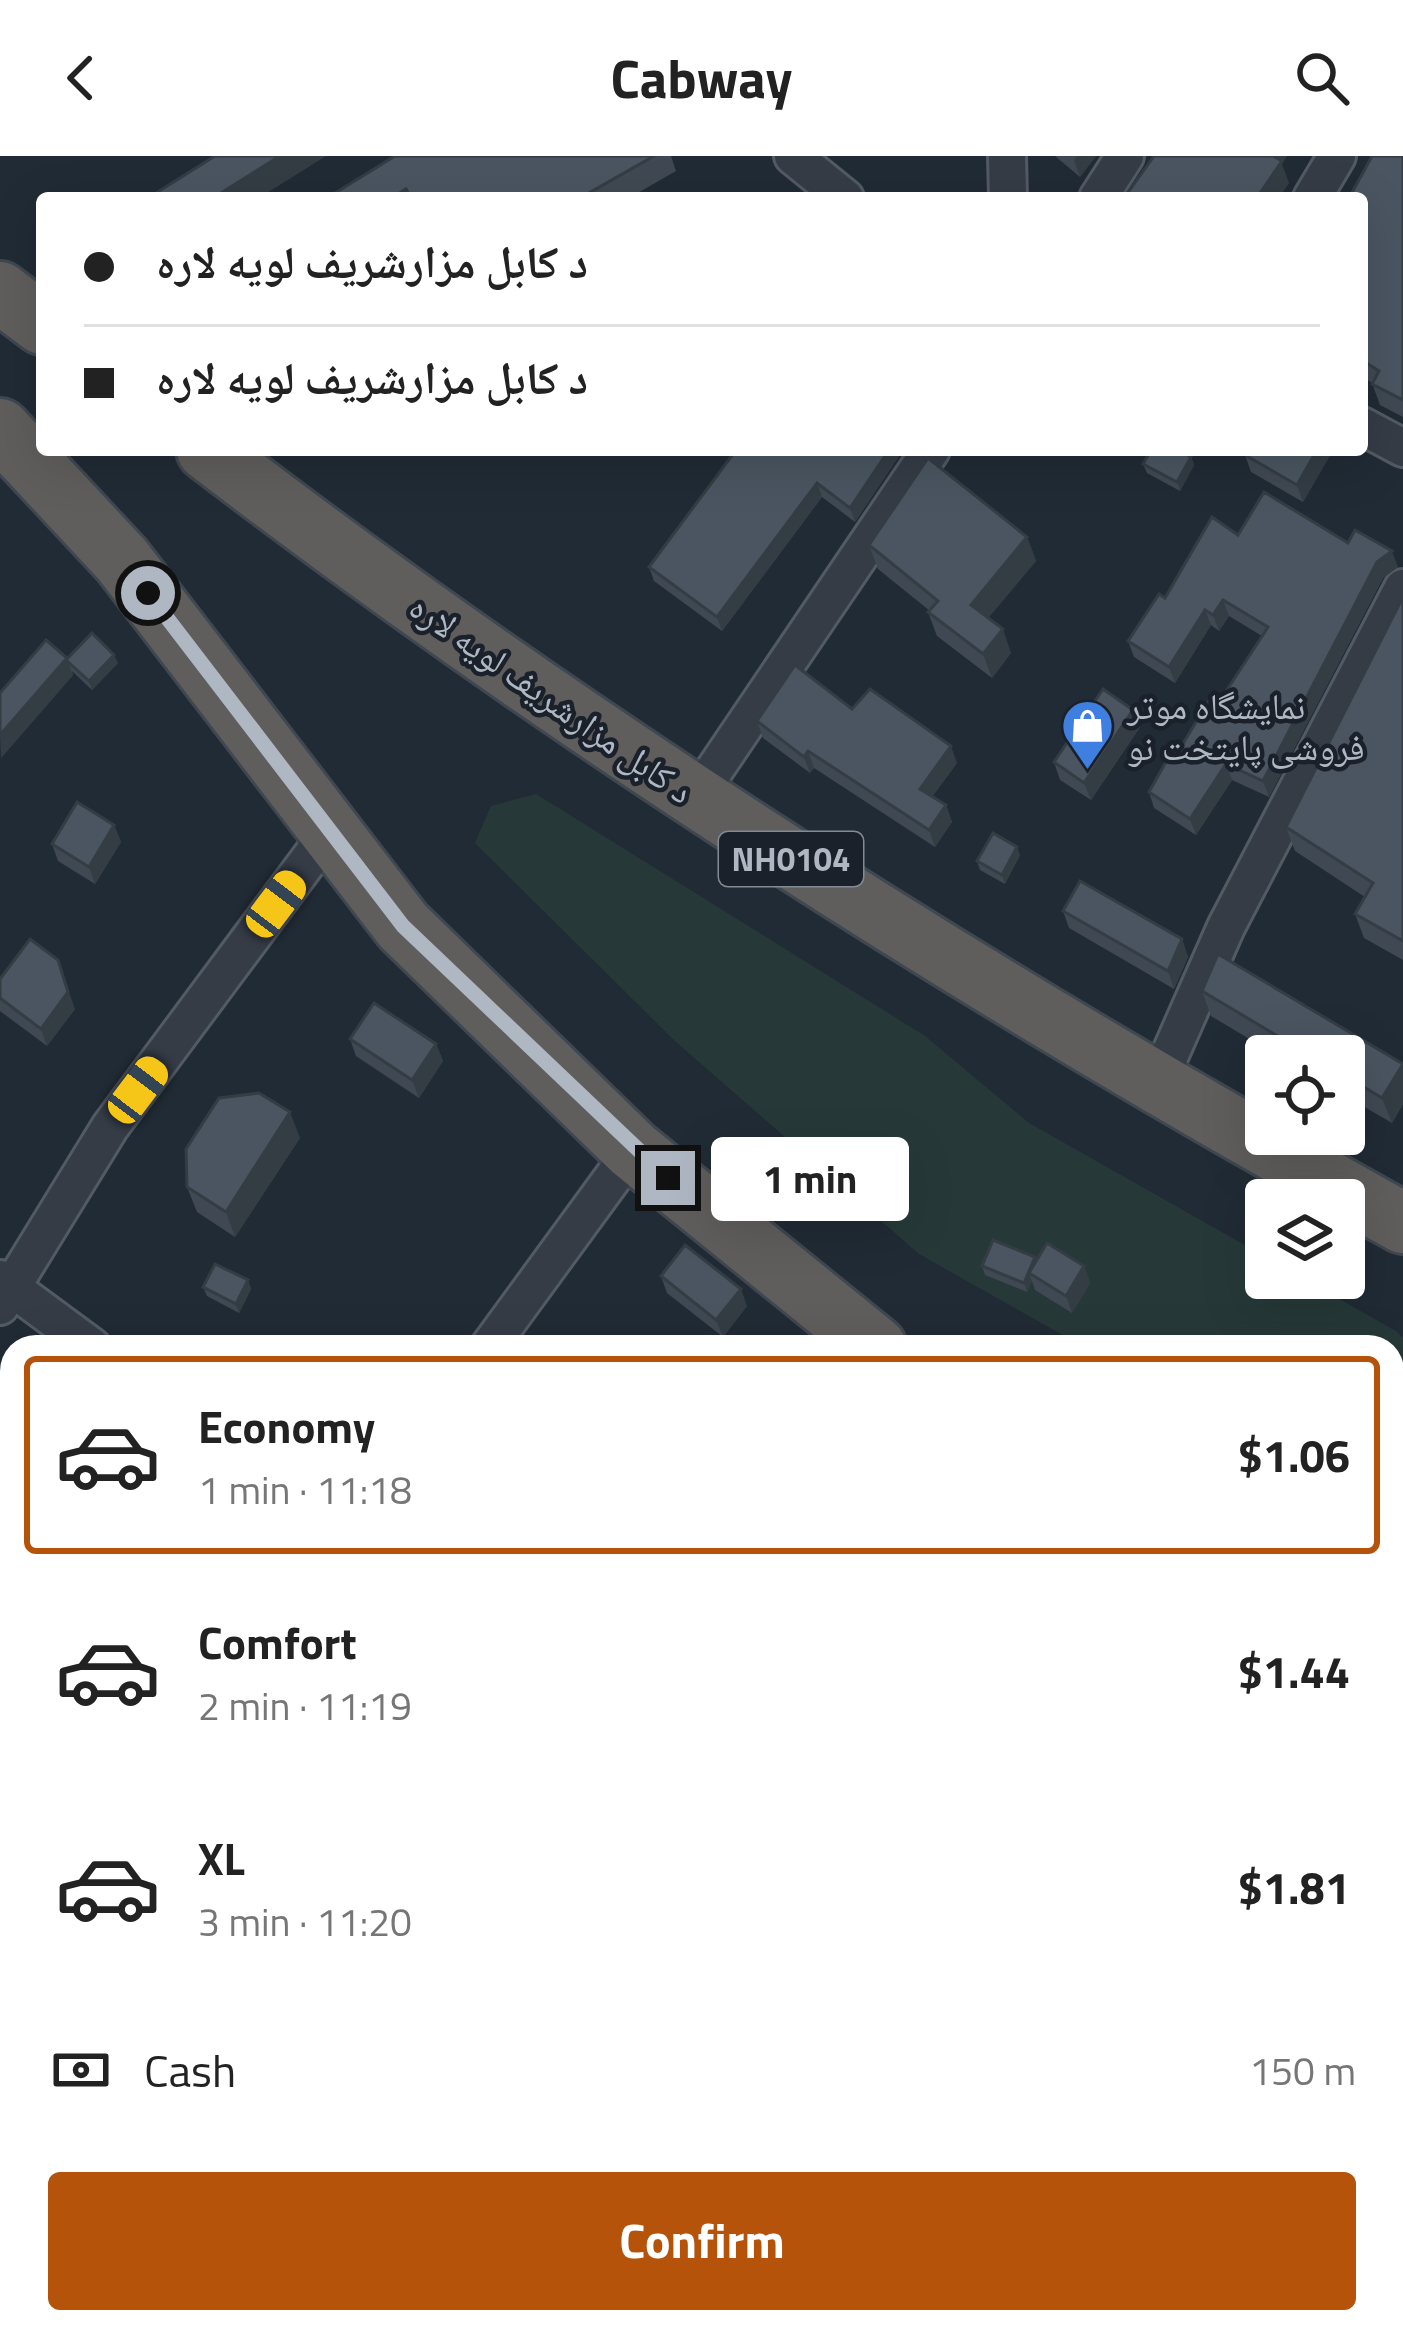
<!DOCTYPE html>
<meta charset="utf-8">
<style>
:root{--surface:#fff;--page:#f6f6f6;--text:#222;--muted:#767676;--line:#e0e0e0;--accent:#b45309}
body{margin:0;font-family:"Titillium Web","Noto Naskh Arabic",sans-serif;background:var(--page);color:var(--text);height:100vh;display:flex;flex-direction:column;font-size:45px;white-space:nowrap}
*{box-sizing:border-box;margin:0}
p{font-size:39px;color:var(--muted)}
.icon{flex:none;width:66px;height:66px;fill:none;stroke:currentColor;stroke-width:2;stroke-linecap:round;stroke-linejoin:round}
.map{position:relative;flex:1;overflow:hidden}
.drawer{position:absolute;left:0px;top:1179px;width:1404px;height:999px;display:flex;flex-direction:column;background:var(--surface);border-radius:36px 36px 0 0;box-shadow:0 12px 48px #0002}
.drawer>*{flex:none}
.top-card{position:absolute;left:36px;top:36px;width:1332px;height:264px;border-radius:12px;box-shadow:0 12px 48px #0002;display:grid;align-content:center;height:264px;padding:0 48px;background:var(--surface)}
.buttons{position:absolute;left:1245px;top:879px;display:grid;gap:24px}
.buttons a{display:grid;place-items:center;width:120px;height:120px;border-radius:12px;background:var(--surface);box-shadow:0 12px 48px #0002;font-size:60px}
.end{position:absolute;width:54px;height:54px;margin:-27px;border:15px solid #afb7c3;background:#111;box-shadow:0 0 0 6px #111}
.from{border-radius:50%}
.bubble{position:absolute;height:84px;border-radius:12px;background:var(--surface);box-shadow:0 12px 48px #0002;font-size:39px;font-weight:700;line-height:84px;text-align:center}
.car{position:absolute;width:36px;height:72px;margin:-36px -18px;border-radius:15px;box-shadow:0 0 9px 3px #0007;background:linear-gradient(#f5c518 24%,#345 0 40%,#f5c518 0 76%,#345 0 86%,#f5c518 0)}
.top-card b{display:flex;align-items:center;gap:42px;height:114px;font-size:45px}
.top-card b+b{border-top:3px solid var(--line)}
.top-card i{width:30px;height:30px;background:var(--text)}
ul{padding:21px 0 0;list-style:none}
li{display:flex;align-items:center;gap:36px;height:198px;margin:0 24px 18px;padding:0 24px;border:6px solid transparent;border-radius:12px}
li div{flex:1}
li b{display:block;font-size:45px}
li em{font-style:normal;font-weight:700}
li.on{border-color:var(--accent)}
li>.icon{width:108px;height:108px;stroke-width:1.5}
.pay{display:flex;align-items:center;gap:30px;height:132px;padding:0 48px;font-size:45px}
.pay p{margin-inline-start:auto}
.primary-button{display:flex;gap:24px;margin-top:auto;padding:24px 48px}
.primary-button a{flex:1;height:138px;border-radius:12px;background:var(--accent);color:#fff;font-size:48px;font-weight:700;line-height:138px;text-align:center}
header{display:flex;justify-content:space-between;align-items:center;height:156px;padding:0 48px;background:var(--surface);font-size:54px;font-weight:700}
.map>svg:first-child{display:block}
.green{fill:#263938}
.lines{fill:none;stroke-linecap:round;stroke-linejoin:round}
.minor-casing{stroke:#525a64;stroke-width:42}
.trunk-casing{stroke:#3f4750;stroke-width:66}
.minor{stroke:#353c46;stroke-width:36}
.trunk{stroke:#5f5e5c;stroke-width:60}
.wall{fill:#404953}
.shaded-wall{fill:#343c44}
.building{fill:#4a5561;stroke:#343c44;stroke-width:3}
.route{stroke:#afb7c3;stroke-width:15}
.labels{text-anchor:middle;dominant-baseline:central;stroke-width:9;stroke-linejoin:round;paint-order:stroke}
.shield{fill:#1a212a;stroke:#828a95;stroke-width:3}
.shield-label{font-size:33px;font-weight:bold;fill:#afb7c3}
.street-label{font-size:36px;fill:#afb7c3;stroke:#1a212a}
.poi-label{font-size:36px;fill:#afb7c3;stroke:#1a212a;text-anchor:start}
</style>
<header><svg class="icon" aria-label="back" viewBox="0 0 24 24"><path d="M15 5l-7 7 7 7"/></svg>Cabway<svg class="icon" aria-label="search" viewBox="0 0 24 24"><circle cx="10" cy="10" r="6"/><path d="M15 15l6 6"/></svg></header>
<div class="map">
<svg width="1403" height="2176" viewBox="0 0 1403 2176">
<rect width="100%" height="100%" fill="#212b35"/>
<polygon class="green" points="536,638 925,880 1029,967 1266,1101 1266,1122 1302,1122 1396,1175 1403,1182 1403,1336 1392,1336 1392,1191 1084,1191 919,1098 676,886 475,687 491,650"/>
<g class="lines">
<defs>
<g id="minor">
<polyline points="793,0 845,42"/>
<polyline points="1007,0 1008,42"/>
<polyline points="1098,42 1125,0"/>
<polyline points="1312,42 1337,0"/>
<polyline points="1362,270 1403,292"/>
<polyline points="694,644 931,294"/>
<polyline points="1157,928 1226,771 1403,432"/>
<polyline points="0,1123 92,1191"/>
<polyline points="0,1150 110,971 331,674"/>
<polyline points="489,1191 633,994"/>
<polyline points="0,1744 12,1752"/>
<polyline points="1392,1970 1403,1952"/>
<polyline points="1019,2166 1035,2176"/>
<polyline points="597,2176 605,2166"/>
<polyline points="956,2176 962,2166"/>
<polyline points="1268,2176 1274,2166"/>
</g>
<g id="trunk">
<polyline points="0,136 42,168"/>
<polyline points="0,273 122,404 403,770 633,994 876,1191"/>
<path d="M207 294C584 583 988 837 1403 1067"/>
<polyline points="1392,1489 1403,1495"/>
</g>
</defs>
<use href="#minor" class="minor-casing"/>
<use href="#trunk" class="trunk-casing"/>
<use href="#minor" class="minor"/>
<use href="#trunk" class="trunk"/>
</g>
<g class="wall">
<polygon points="395,0 671,0 676,15 629,42 327,42"/>
<polygon points="1055,0 1096,0 1080,21"/>
<polygon points="1403,0 1403,261 1380,249 1372,227 1362,220 1362,42"/>
<polygon points="736,294 897,294 899,300 855,366 822,341 722,475 654,425 649,411"/>
<polygon points="1333,294 1303,346 1251,316 1245,299"/>
<polygon points="1191,301 1194,309 1180,335 1147,317 1143,308"/>
<polygon points="1238,379 1348,387 1398,411 1383,422 1269,641 1232,624 1196,679 1154,652 1149,636 1181,591 1219,546 1262,480 1229,460 1219,475 1211,469 1175,527 1134,501 1128,485 1165,442"/>
<polygon points="1027,381 1036,405 988,462 1011,497 992,522 937,480 928,456 930,455 878,413 869,389"/>
<polygon points="1403,441 1403,804 1364,782 1355,758 1365,741 1295,695 1286,671"/>
<polygon points="67,503 118,507 92,534 72,515 73,519 1,602"/>
<polygon points="852,553 957,607 932,641 946,649 952,666 935,691 814,612 810,617 763,582 757,565"/>
<polygon points="1140,571 1091,644 1060,624 1054,606"/>
<polygon points="114,669 121,686 95,728 58,705 52,688"/>
<polygon points="1020,699 1005,728 980,714 977,705"/>
<polygon points="1063,755 1182,783 1188,801 1174,833 1069,772"/>
<polygon points="0,823 75,853 47,890 0,855"/>
<polygon points="1202,835 1403,908 1403,948 1392,967 1344,939 1344,900 1278,900 1211,860"/>
<polygon points="350,883 436,888 443,905 419,942 356,900"/>
<polygon points="300,982 235,1081 197,1056 187,1031"/>
<polygon points="1035,1101 1036,1105 1084,1110 1090,1127 1072,1157 1035,1134 1032,1125 1027,1136 985,1119 982,1110"/>
<polygon points="661,1120 747,1150 723,1181 667,1137"/>
<polygon points="248,1124 251,1133 239,1157 207,1140 203,1131"/>
<polygon points="611,2166 790,2166 801,2174 906,2176 607,2176 606,2173"/>
</g>
<g class="shaded-wall">
<polygon points="280,0 326,0 259,42 213,42"/>
<polygon points="1077,0 1096,0 1080,21 1074,4"/>
<polygon points="1270,0 1287,0 1282,8 1289,27 1279,42 1259,42"/>
<polygon points="406,33 409,42 392,42"/>
<polygon points="889,294 897,294 899,300 855,366 850,352"/>
<polygon points="1317,294 1333,294 1303,346 1297,329"/>
<polygon points="1191,301 1194,309 1180,335 1177,326"/>
<polygon points="817,327 822,341 722,475 717,461"/>
<polygon points="1027,381 1036,405 979,473 971,449"/>
<polygon points="1392,395 1398,411 1383,422 1269,641 1263,625 1377,406"/>
<polygon points="1223,444 1229,460 1219,475 1213,459"/>
<polygon points="1205,454 1211,469 1175,527 1169,511"/>
<polygon points="1003,473 1011,497 992,522 983,498"/>
<polygon points="114,499 118,507 92,534 89,525"/>
<polygon points="67,502 73,519 1,602 0,579"/>
<polygon points="1133,554 1140,571 1091,644 1084,627"/>
<polygon points="951,590 957,607 926,649 920,633"/>
<polygon points="808,595 814,612 810,617 804,601"/>
<polygon points="1226,608 1232,624 1196,679 1190,663"/>
<polygon points="946,649 952,666 935,691 929,674"/>
<polygon points="114,669 121,686 95,728 89,711"/>
<polygon points="1017,691 1020,699 1005,728 1002,719"/>
<polygon points="1182,783 1188,801 1174,833 1168,815"/>
<polygon points="58,804 75,853 47,890 41,873"/>
<polygon points="436,888 443,905 419,942 412,924"/>
<polygon points="1403,908 1403,948 1392,967 1382,942"/>
<polygon points="290,956 300,982 235,1081 226,1056"/>
<polygon points="1035,1101 1038,1110 1029,1117 1032,1125 1027,1136 1024,1127"/>
<polygon points="1084,1110 1090,1127 1072,1157 1066,1140"/>
<polygon points="248,1124 251,1133 239,1157 236,1148"/>
<polygon points="741,1133 747,1150 723,1181 716,1164"/>
<polygon points="12,1447 12,1473 0,1491 0,1464"/>
<polygon points="1403,1845 1403,1879 1392,1895 1392,1861"/>
<polygon points="656,2166 662,2176 649,2176"/>
<polygon points="892,2166 914,2166 906,2176 885,2176"/>
<polygon points="1219,2166 1241,2166 1235,2176 1212,2176"/>
</g>
<g class="building">
<polygon points="215,0 280,0 213,42 148,42"/>
<polygon points="395,0 654,0 580,42 411,42 406,33 392,42 327,42"/>
<polygon points="1154,0 1273,0 1282,5 1258,40 1261,42 1124,42"/>
<polygon points="1372,0 1403,0 1403,244 1372,228 1379,215 1362,204 1362,42 1349,42"/>
<polygon points="736,294 889,294 850,352 817,327 717,461 649,411"/>
<polygon points="1151,294 1179,294 1191,301 1177,326 1143,308"/>
<polygon points="1248,294 1317,294 1297,329 1245,299"/>
<polygon points="928,302 1027,381 971,449 1003,473 983,498 928,456 938,445 869,389"/>
<polygon points="1264,336 1348,387 1355,374 1392,395 1377,406 1263,625 1226,608 1190,663 1149,636 1176,588 1181,591 1211,541 1219,546 1268,471 1223,444 1213,459 1205,454 1169,511 1128,485 1159,438 1165,442 1212,361 1238,379"/>
<polygon points="1403,441 1403,785 1355,758 1373,727 1286,671"/>
<polygon points="92,477 114,499 89,525 66,504"/>
<polygon points="46,484 67,502 0,579 0,537"/>
<polygon points="795,509 852,553 870,533 951,590 920,633 946,649 929,674 808,595 804,601 757,565"/>
<polygon points="1103,533 1133,554 1084,627 1054,606"/>
<polygon points="77,646 114,669 89,711 52,688"/>
<polygon points="993,677 1017,691 1002,719 977,705"/>
<polygon points="1080,725 1182,783 1168,815 1063,755"/>
<polygon points="30,783 58,804 68,836 41,873 0,842 0,823"/>
<polygon points="1218,798 1403,908 1382,942 1344,919 1344,900 1311,900 1202,835"/>
<polygon points="374,847 436,888 412,924 350,883"/>
<polygon points="259,937 290,956 226,1056 187,1031 186,993 219,942"/>
<polygon points="993,1084 1035,1101 1024,1127 982,1110"/>
<polygon points="1047,1087 1084,1110 1066,1140 1029,1117"/>
<polygon points="685,1089 741,1133 716,1164 661,1120"/>
<polygon points="215,1108 248,1124 236,1148 203,1131"/>
<polygon points="3,1396 12,1402 12,1447 0,1464 0,1399"/>
<polygon points="1392,1833 1403,1840 1403,1845 1392,1861"/>
<polygon points="1403,2013 1403,2176 1274,2176 1281,2166 1392,2166 1392,2030"/>
<polygon points="284,2166 338,2166 340,2176 286,2176"/>
<polygon points="611,2166 656,2166 649,2176 610,2176 606,2173"/>
<polygon points="659,2166 790,2166 801,2174 807,2166 892,2166 885,2176 673,2176"/>
<polygon points="964,2166 999,2166 1013,2176 957,2176"/>
<polygon points="1147,2166 1219,2166 1212,2176 1140,2176"/>
<polygon points="172,2170 173,2176 151,2176"/>
</g>
<g class="lines">
<polyline class="route" points="148,437 403,770 668,1022"/>
</g>
<defs>
<symbol id="shop-pin" viewBox="-11 -11 22 30"><path d="M0 17L-7.5 6A9.5 9.5 0 1 1 7.5 6Z" fill="#3f7fe0" stroke="#1a212a"/><path d="M-5-2.5h2.3a2.7 3.5 0 0 1 5.4 0H5L5.5 6h-11ZM-1.5-2.5h3a1.5 2.3 0 0 0-3 0Z" fill="#fff"/></symbol>
</defs>
<g fill-rule="evenodd">
<use href="#shop-pin" x="1058" y="540" width="59" height="81"/>
</g>
<g class="labels">
<rect class="shield" x="719" y="676" width="144" height="54" rx="9"/>
<g class="shield-label">
<text x="791" y="703">NH0104</text>
</g>
<g class="street-label">
<text transform="translate(552 542) rotate(35)">د کابل مزارشریف لویه لاره</text>
</g>
<g class="poi-label">
<text x="1127" y="549">نمایشگاه موتر<tspan x="1127" dy="41">فروشی پایتخت نو</tspan></text>
</g>
</g>
</svg>
<div class="buttons">
<a><svg class="icon" aria-label="locate" viewBox="0 0 24 24"><circle cx="12" cy="12" r="6"/><path d="M12 2v4M12 18v4M2 12h4M18 12h4"/></svg></a>
<a><svg class="icon" aria-label="layers" viewBox="0 0 24 24"><path d="M12 4l9 5-9 5-9-5zM3 14l9 5 9-5"/></svg></a>
</div>
<i class="end from" style="left:148px;top:437px"></i>
<i class="end" style="left:668px;top:1022px"></i>
<div class="bubble" style="left:711px;top:981px;width:198px">1 min</div>
<i class="car" style="left:276px;top:748px;rotate:37deg"></i>
<i class="car" style="left:138px;top:934px;rotate:37deg"></i>
<div class="top-card">
<b><i class="from"></i>د کابل مزارشریف لویه لاره</b>
<b><i></i>د کابل مزارشریف لویه لاره</b>
</div>
<section class="drawer">
<ul>
<li class="on"><svg class="icon" aria-label="car" viewBox="0 0 24 24"><path d="M5 17H2v-5l4-1 3-4h7l3 4 3 1v5h-3M9 17h6M6 11h13"/><circle cx="7" cy="17" r="2"/><circle cx="17" cy="17" r="2"/></svg><div><b>Economy</b><p>1 min · 11:18</p></div><em>$1.06</em></li>
<li><svg class="icon" aria-label="car" viewBox="0 0 24 24"><path d="M5 17H2v-5l4-1 3-4h7l3 4 3 1v5h-3M9 17h6M6 11h13"/><circle cx="7" cy="17" r="2"/><circle cx="17" cy="17" r="2"/></svg><div><b>Comfort</b><p>2 min · 11:19</p></div><em>$1.44</em></li>
<li><svg class="icon" aria-label="car" viewBox="0 0 24 24"><path d="M5 17H2v-5l4-1 3-4h7l3 4 3 1v5h-3M9 17h6M6 11h13"/><circle cx="7" cy="17" r="2"/><circle cx="17" cy="17" r="2"/></svg><div><b>XL</b><p>3 min · 11:20</p></div><em>$1.81</em></li>
</ul>
<div class="pay"><svg class="icon" aria-label="cash" viewBox="0 0 24 24"><path d="M3 7h18v10H3z"/><circle cx="12" cy="12" r="2"/></svg>Cash<p>150 m</p></div>
<div class="primary-button"><a>Confirm</a></div>
</section>
</div>
